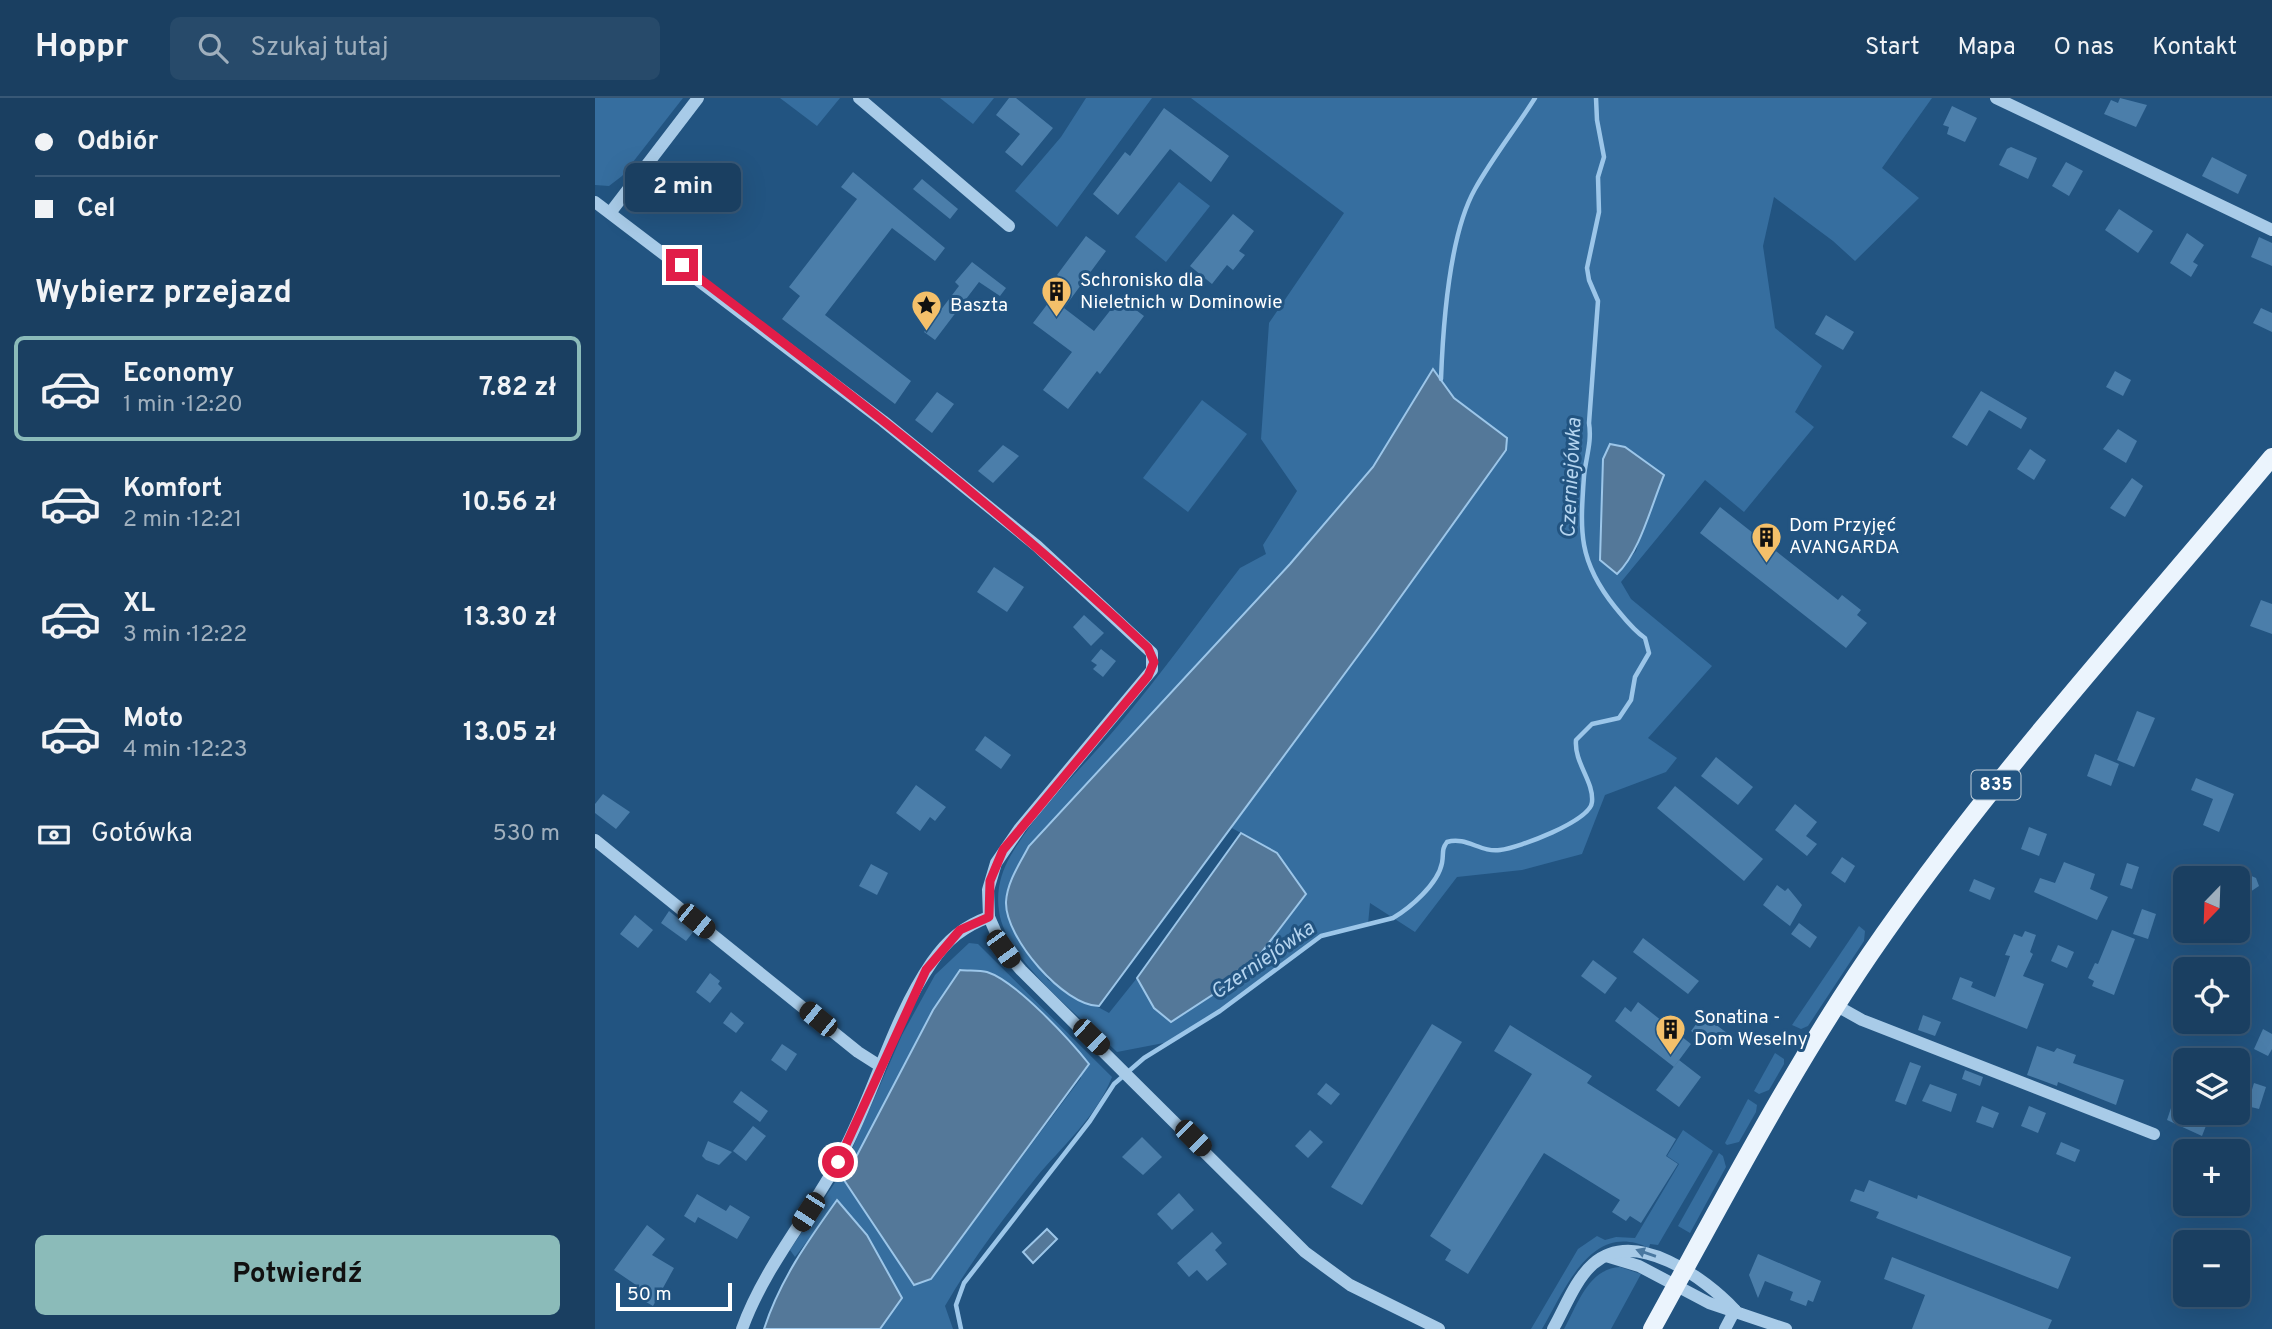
<!DOCTYPE html>
<html lang="pl">
<meta charset="utf-8">
<style>
:root{--surface:#1a3f61;--page:#274a6a;--text:#f1f3f6;--muted:#9fafbd;--line:#385876;--accent:#8bbbb9}
body{margin:0;font-family:Overpass,sans-serif;background:var(--page);color:var(--text);height:100vh;display:flex;flex-direction:column;font-size:26px;white-space:nowrap}
*{box-sizing:border-box;margin:0}
p{font-size:23px;color:var(--muted)}
.icon{flex:none;width:38px;height:38px;fill:none;stroke:currentColor;stroke-width:2;stroke-linecap:round;stroke-linejoin:round}
.map{position:relative;flex:1;overflow:hidden}
.drawer{display:flex;flex-direction:column;background:var(--surface);width:595px}
.drawer>*{flex:none}
.hud{display:grid;align-content:center;height:154px;padding:0 35px;background:var(--surface)}
.needle{width:46px;rotate:203deg}
.controls{position:absolute;left:1578px;top:768px;display:grid;gap:14px}
.controls a{display:grid;place-items:center;width:77px;height:77px;border-radius:10px;background:var(--surface);box-shadow:0 7px 28px #0002,0 0 0 2px var(--line);font-size:35px}
.scale{position:absolute;left:21px;bottom:18px;width:116px;box-sizing:border-box;padding-left:7px;border:4px solid #fff;border-top:0;font-size:19px;line-height:24px;white-space:nowrap;color:#fff;-webkit-text-stroke:5px #225481;paint-order:stroke}
.end{position:absolute;width:32px;height:32px;margin:-16px;border:9px solid #e11d48;background:#fff;box-shadow:0 0 0 4px #fff}
.from{border-radius:50%}
.bubble{position:absolute;height:49px;border-radius:10px;background:var(--surface);box-shadow:0 7px 28px #0002,0 0 0 2px var(--line);font-size:23px;font-weight:700;line-height:49px;text-align:center}
.car{position:absolute;width:21px;height:42px;margin:-21px -10px;border-radius:9px;box-shadow:0 0 5px 2px #0007;background:linear-gradient(#222 24%,#8ab4d8 0 40%,#222 0 76%,#8ab4d8 0 86%,#222 0)}
.hud b{display:flex;align-items:center;gap:24px;height:66px;font-size:26px}
.hud b+b{border-top:2px solid var(--line)}
.hud i{width:18px;height:18px;background:var(--text)}
ul{padding:0;list-style:none}
li{display:flex;align-items:center;gap:21px;height:105px;margin:0 14px 10px;padding:0 21px;border:4px solid transparent;border-radius:10px}
li div{flex:1}
li b{display:block;font-size:26px}
li em{font-style:normal;font-weight:700}
li.selected{border-color:var(--accent)}
li>.icon{width:63px;height:63px;stroke-width:1.5}
h2{padding:0 35px;font-size:32px;line-height:84px}
.pay{display:flex;align-items:center;gap:18px;height:77px;padding:0 35px;font-size:26px}
.pay p{margin-inline-start:auto}
.primary-button{display:flex;gap:14px;margin-top:auto;padding:14px 35px}
.primary-button a{flex:1;height:80px;border-radius:10px;background:var(--accent);color:#111;font-size:28px;font-weight:700;line-height:80px;text-align:center}
header{display:flex;align-items:center;gap:42px;box-sizing:border-box;height:98px;padding:0 35px;background:var(--surface);border-bottom:2px solid var(--line)}
header strong{font-size:33px}
nav{display:flex;gap:38px;margin-inline-start:auto;font-size:24px}
.search{width:490px;height:63px;background:var(--page);display:flex;align-items:center;gap:18px;box-sizing:border-box;padding:0 24px;border-radius:10px;color:var(--muted);font-size:26px}
main{display:flex;flex:1;min-height:0}
.map>svg:first-child{display:block}
.green{fill:#366e9f;fill-rule:evenodd}
.water{fill:#547899;stroke:#9cc6e9;stroke-width:2}
.lines{fill:none;stroke-linecap:round;stroke-linejoin:round}
.stream{stroke:#9cc6e9;stroke-width:4.5}
.building{fill:#4b7eaa}
.minor{stroke:#a8cbe8;stroke-width:12}
.major{stroke:#ebf4fd;stroke-width:18}
.oneway{fill:#4a78a0}
.route{stroke:#e11d48;stroke-width:9}
.labels{text-anchor:middle;dominant-baseline:central;stroke-width:6;stroke-linejoin:round;paint-order:stroke}
.shield{fill:#225481;stroke:#bdccd9;stroke-width:2}
.shield-label{font-size:18px;font-weight:bold;fill:#fff}
.poi-label{font-size:19px;fill:#fff;stroke:#225481;text-anchor:start}
.water-label{font-size:21px;font-style:italic;fill:#b4d4ef;stroke:#225481}
</style>
<header>
<strong>Hoppr</strong>
<div class="search"><svg class="icon" aria-label="search" viewBox="0 0 24 24"><circle cx="10" cy="10" r="6"/><path d="M15 15l6 6"/></svg>Szukaj tutaj</div>
<nav><a>Start</a><a>Mapa</a><a>O nas</a><a>Kontakt</a></nav>
</header>
<main>
<section class="drawer">
<div class="hud">
<b><i class="from"></i>Odbiór</b>
<b><i></i>Cel</b>
</div>
<h2>Wybierz przejazd</h2>
<ul>
<li class="selected"><svg class="icon" aria-label="car" viewBox="0 0 24 24"><path d="M5 17H2v-5l4-1 3-4h7l3 4 3 1v5h-3M9 17h6M6 11h13"/><circle cx="7" cy="17" r="2"/><circle cx="17" cy="17" r="2"/></svg><div><b>Economy</b><p>1 min · 12:20</p></div><em>7.82 zł</em></li>
<li><svg class="icon" aria-label="car" viewBox="0 0 24 24"><path d="M5 17H2v-5l4-1 3-4h7l3 4 3 1v5h-3M9 17h6M6 11h13"/><circle cx="7" cy="17" r="2"/><circle cx="17" cy="17" r="2"/></svg><div><b>Komfort</b><p>2 min · 12:21</p></div><em>10.56 zł</em></li>
<li><svg class="icon" aria-label="car" viewBox="0 0 24 24"><path d="M5 17H2v-5l4-1 3-4h7l3 4 3 1v5h-3M9 17h6M6 11h13"/><circle cx="7" cy="17" r="2"/><circle cx="17" cy="17" r="2"/></svg><div><b>XL</b><p>3 min · 12:22</p></div><em>13.30 zł</em></li>
<li><svg class="icon" aria-label="car" viewBox="0 0 24 24"><path d="M5 17H2v-5l4-1 3-4h7l3 4 3 1v5h-3M9 17h6M6 11h13"/><circle cx="7" cy="17" r="2"/><circle cx="17" cy="17" r="2"/></svg><div><b>Moto</b><p>4 min · 12:23</p></div><em>13.05 zł</em></li>
</ul>
<div class="pay"><svg class="icon" aria-label="cash" viewBox="0 0 24 24"><path d="M3 7h18v10H3z"/><circle cx="12" cy="12" r="2"/></svg>Gotówka<p>530 m</p></div>
<div class="primary-button"><a>Potwierdź</a></div>
</section>
<div class="map">
<svg width="1677" height="1231" viewBox="0 0 1677 1231">
<rect width="100%" height="100%" fill="#225481"/>
<g class="green">
<polygon points="0,0 88,0 27,78 14,88 0,87"/>
<polygon points="185,0 245,0 222,28"/>
<polygon points="345,0 399,0 378,26"/>
<polygon points="491,0 557,0 462,129 420,93 466,39"/>
<path d="M596 0H1337L1287 70 1324 100 1260 163 1238 143 1179 99 1168 148 1180 230 1227 268 1200 314 1219 329 1149 414 1110 382 1026 484 1036 501 1117 568 1053 640 1082 660 1071 674 1010 697 987 756 927 772 862 779 820 834 775 805 773 826 726 838 674 878 579 943 522 954C487 920 410 862 404 813 401 792 406 774 416 757 443 710 487 671 521 630 565 578 604 523 645 470L671 456 668 447 702 393 666 341 674 225 749 115ZM838 271 859 300 911 340V352L779 536 635 729 682 755 559 910 542 880 514 915 453 882 421 834 778 369ZM1050 422 1041 453 1022 475Z"/>
<polygon points="584,84 615,108 571,164 540,139"/>
<polygon points="607,302 652,336 593,414 548,380"/>
<polygon points="1264,828 1270,833 1269,843 1213,928 1206,931 1197,927"/>
<path d="M374 845 383 846 517 979C501 1020 467 1048 440 1081 407 1122 376 1163 350 1208L358 1231H285L307 1200 243 1103 200 1159 195 1152 247 1074 307 937 340 877ZM364 872 393 874 421 893 475 942 486 980 336 1181 319 1187 249 1082 338 912Z"/>
<polygon points="1180,955 1189,961 1189,966 1174,992 1164,996 1159,993"/>
<polygon points="1153,1001 1162,1007 1161,1014 1144,1044 1132,1047 1130,1045"/>
<path d="M1088 1032 1118 1053 1063 1147 1055 1146 1054 1150C996 1122 970 1192 947 1231H936L983 1151 1002 1138 1010 1142 1021 1139 1040 1140 1084 1066 1072 1058Z"/>
<polygon points="1124,1055 1128,1058 1131,1069 1095,1135 1083,1128"/>
<path d="M1025 1169 1046 1176 1016 1231H969C983 1206 993 1171 1025 1169Z"/>
</g>
<g class="water">
<path d="M838 271 859 300 912 340 911 352 779 536 504 908C469 908 410 840 411 804 412 784 425 765 434 748L695 466 778 369Z"/>
<path d="M1015 346 1030 349 1069 377C1056 408 1045 454 1022 476L1005 462 1008 361Z"/>
<polygon points="646,735 682,755 711,796 651,875 576,924 559,910 542,880"/>
<path d="M365 872C373 873 384 872 392 874 421 883 475 942 494 966L336 1181 319 1187 249 1082 338 912Z"/>
<path d="M242 1102 272 1137 307 1200 285 1231H169C185 1182 212 1144 242 1102Z"/>
<polygon points="452,1131 462,1141 438,1165 428,1154"/>
</g>
<g class="lines">
<g class="stream">
<path d="M846 281C848 228 854 137 880 91 898 59 921 30 940 0"/>
<path d="M366 1231 361 1207 369 1185 495 1023 519 986 549 960 625 913 726 838 798 820C815 810 843 786 847 765 849 755 846 752 852 744 871 738 886 755 905 752 923 750 996 723 997 704 999 683 979 665 981 642L997 626 1024 620 1036 602 1040 579 1054 555 1050 540C1038 532 1030 521 1020 509 983 463 985 434 989 378 991 359 997 344 994 325L1003 203 994 182 992 170 1004 114 1003 79 1009 59 1002 22 1001 0"/>
</g>
</g>
<g class="building">
<polygon points="414,0 421,0 458,30 427,68 410,54 425,36 401,17"/>
<polygon points="1525,0 1552,7 1541,29 1509,16 1516,2 1523,5"/>
<polygon points="1357,8 1382,20 1370,44 1352,36 1354,29 1348,27"/>
<polygon points="569,10 634,58 616,84 575,51 523,117 498,96 530,54 535,58"/>
<polygon points="1416,49 1442,60 1433,81 1404,67 1412,51"/>
<polygon points="1617,59 1652,77 1643,96 1607,78"/>
<polygon points="1471,64 1488,73 1474,98 1457,88"/>
<polygon points="258,74 350,150 340,163 297,130 230,217 316,283 300,306 187,221 205,198 194,189 262,101 246,89"/>
<polygon points="327,81 363,111 355,121 318,91"/>
<polygon points="1524,111 1558,133 1543,155 1510,132"/>
<polygon points="638,116 659,133 644,153 650,157 638,172 632,167 617,186 595,168"/>
<polygon points="1592,135 1609,147 1598,164 1603,167 1596,179 1575,165"/>
<polygon points="491,138 511,153 469,210 499,233 525,200 549,218 505,276 502,273 473,311 448,292 477,254 438,225 470,183 462,177"/>
<polygon points="1664,139 1677,145 1677,168 1656,159"/>
<polygon points="377,164 411,190 405,198 384,184 340,242 329,234 364,188 360,184"/>
<polygon points="1666,210 1677,215 1677,234 1658,225"/>
<polygon points="1231,217 1259,234 1248,252 1220,236"/>
<polygon points="1520,273 1536,282 1528,298 1511,289"/>
<polygon points="1386,293 1432,320 1426,331 1394,312 1372,348 1357,339"/>
<polygon points="342,294 359,306 337,335 320,322"/>
<polygon points="1523,331 1542,343 1531,365 1508,351"/>
<polygon points="408,347 424,358 398,385 383,373"/>
<polygon points="1435,351 1451,362 1439,382 1422,371"/>
<polygon points="1537,380 1548,388 1530,419 1515,410"/>
<polygon points="1125,409 1243,502 1247,497 1266,512 1262,517 1272,525 1251,550 1105,435"/>
<polygon points="399,469 429,489 412,514 382,494"/>
<polygon points="1666,502 1677,506 1677,536 1655,528"/>
<polygon points="489,517 509,535 496,548 478,529"/>
<polygon points="506,551 521,563 508,579 498,571 502,567 496,563"/>
<polygon points="1542,613 1560,620 1539,669 1522,662"/>
<polygon points="390,638 416,657 406,671 380,652"/>
<polygon points="1500,656 1524,666 1516,688 1492,678"/>
<polygon points="1121,659 1158,689 1143,707 1106,678"/>
<polygon points="1601,680 1639,696 1624,734 1608,727 1618,701 1596,692"/>
<polygon points="321,687 351,709 340,723 335,719 325,733 301,715"/>
<polygon points="1080,688 1168,761 1149,783 1062,710"/>
<polygon points="8,696 35,714 21,731 0,715 0,706"/>
<polygon points="1200,706 1222,724 1211,738 1222,746 1212,758 1180,732"/>
<polygon points="1434,729 1452,736 1444,758 1426,751"/>
<polygon points="1247,759 1260,768 1250,785 1236,775"/>
<polygon points="1469,764 1500,776 1495,791 1513,799 1502,822 1439,794 1445,780 1460,785"/>
<polygon points="1532,765 1544,769 1537,791 1525,787"/>
<polygon points="276,766 293,775 282,797 264,788"/>
<polygon points="1643,772 1661,780 1664,788 1655,794 1643,789"/>
<polygon points="1379,781 1400,790 1395,802 1374,793"/>
<polygon points="1182,787 1190,793 1193,790 1207,807 1195,828 1168,807"/>
<polygon points="1547,811 1561,816 1553,841 1538,836"/>
<polygon points="74,813 99,833 91,843 66,825"/>
<polygon points="40,817 58,832 43,850 25,836"/>
<polygon points="1204,825 1222,839 1215,850 1196,836"/>
<polygon points="1517,832 1540,841 1519,897 1497,888 1499,883 1493,880 1500,865 1503,866"/>
<polygon points="1430,833 1441,837 1435,854 1438,856 1428,878 1449,886 1432,931 1357,901 1365,879 1378,884 1376,889 1400,899 1415,858 1410,857 1419,836 1427,839"/>
<polygon points="1048,840 1104,883 1093,896 1038,854"/>
<polygon points="1463,847 1479,854 1472,870 1456,863"/>
<polygon points="998,862 1022,880 1010,896 986,878"/>
<polygon points="115,875 125,883 123,886 127,890 115,905 101,894"/>
<polygon points="1043,904 1096,946 1079,969 1020,923 1030,909 1036,914"/>
<polygon points="136,914 149,925 141,935 128,925"/>
<polygon points="1108,917 1136,938 1126,951 1120,946 1118,949 1096,933"/>
<polygon points="1328,917 1346,924 1340,938 1323,932"/>
<polygon points="837,926 867,944 767,1107 736,1089"/>
<polygon points="915,927 997,978 992,985 1081,1041 1071,1058 1083,1066 1046,1125 1035,1118 1031,1123 1017,1114 1025,1102 949,1055 873,1176 850,1162 856,1152 835,1138 937,976 899,953"/>
<polygon points="1668,931 1677,936 1677,951 1673,958 1659,951"/>
<polygon points="187,946 202,956 191,973 176,962"/>
<polygon points="1442,948 1459,954 1462,950 1481,957 1478,965 1529,982 1521,1007 1463,984 1462,988 1432,977"/>
<polygon points="1084,962 1106,979 1084,1009 1061,992"/>
<polygon points="1315,964 1326,968 1311,1007 1300,1003"/>
<polygon points="1370,972 1388,979 1385,988 1367,981"/>
<polygon points="731,985 745,996 736,1007 722,996"/>
<polygon points="1659,985 1671,989 1664,1011 1652,1008"/>
<polygon points="1335,986 1362,996 1356,1014 1327,1003"/>
<polygon points="146,993 173,1013 165,1024 138,1004"/>
<polygon points="1577,1007 1591,1015 1614,1020 1607,1038 1572,1022"/>
<polygon points="1387,1008 1404,1015 1398,1030 1381,1024"/>
<polygon points="1434,1008 1451,1015 1443,1035 1426,1028"/>
<polygon points="158,1028 171,1038 151,1063 138,1053"/>
<polygon points="715,1032 728,1044 713,1060 700,1048"/>
<polygon points="547,1039 567,1059 548,1077 527,1059"/>
<polygon points="113,1043 137,1054 124,1067 111,1062 107,1058"/>
<polygon points="1466,1044 1485,1052 1480,1064 1461,1056"/>
<polygon points="1274,1082 1322,1101 1323,1097 1476,1159 1463,1191 1281,1120 1284,1114 1255,1103 1260,1091 1269,1094"/>
<polygon points="584,1095 599,1112 577,1132 562,1116"/>
<polygon points="102,1096 131,1113 135,1107 155,1119 142,1141 103,1119 100,1125 89,1118"/>
<polygon points="52,1127 70,1141 57,1157 79,1170 58,1208 39,1197 44,1189 19,1172"/>
<polygon points="617,1134 627,1145 620,1152 632,1166 612,1183 602,1172 594,1179 582,1165"/>
<polygon points="1163,1156 1226,1183 1218,1204 1213,1202 1211,1208 1195,1202 1198,1194 1170,1183 1163,1200 1154,1177"/>
<polygon points="1297,1159 1457,1222 1453,1231 1317,1231 1330,1197 1289,1181"/>
</g>
<g class="lines">
<g class="minor">
<polyline points="264,0 414,128"/>
<polyline points="1401,0 1677,132"/>
<polyline points="0,104 288,323 442,448 557,555 557,572 425,730 401,765 393,792 394,819 408,851 426,872 710,1154 755,1187 844,1231"/>
<polyline points="15,115 103,0"/>
<polyline points="0,742 263,954 285,968"/>
<polyline points="1242,908 1267,922 1559,1036"/>
<polyline points="1011,1158 1044,1168 1114,1205 1191,1231"/>
<path d="M147 1231C170 1167 216 1116 247 1056 280 994 297 922 337 864 352 842 369 828 394 819"/>
<path d="M958 1231C970 1210 980 1182 998 1166 1040 1129 1110 1180 1140 1212"/>
<polyline points="1130,1231 1140,1212"/>
</g>
<path class="major" d="M1057 1231C1131 1097 1201 961 1289 836 1407 668 1546 516 1677 359"/>
</g>
<defs><path id="oneway-solid" d="M-6-.8H1V-3.2L6.5 0L1 3.2V.8H-6Z" transform="scale(1.75)"/></defs>
<use class="oneway" href="#oneway-solid" transform="translate(1051 1155) rotate(-161)"/>
<g class="lines">
<path class="route" d="M87 167C247 289 407 412 553 550L559 564 553 578 408 752 395 783 394 819 365 832 331 872 243 1064"/>
</g>
<defs>
<symbol id="building-pin" viewBox="-11 -11 22 30"><path d="M0 17L-7.5 6A9.5 9.5 0 1 1 7.5 6Z" fill="#f4c06a" stroke="#225481"/><path d="M-4-6H4V6H1V3H-1V6H-4ZM-2.5-4.3h1.7v1.8h-1.7ZM.8-4.3h1.7v1.8H.8ZM-2.5-1h1.7V.8h-1.7ZM.8-1h1.7V.8H.8Z" fill="#111"/></symbol>
<symbol id="sight-pin" viewBox="-11 -11 22 30"><path d="M0 17L-7.5 6A9.5 9.5 0 1 1 7.5 6Z" fill="#f4c06a" stroke="#225481"/><path d="M0-6L1.8-2.2L6-1.7L2.9 1.2L3.7 5.4L0 3.3L-3.7 5.4L-2.9 1.2L-6-1.7L-1.8-2.2Z" fill="#111"/></symbol>
</defs>
<g fill-rule="evenodd">
<use href="#building-pin" x="444" y="176" width="35" height="47"/>
<use href="#sight-pin" x="314" y="190" width="35" height="47"/>
<use href="#building-pin" x="1154" y="422" width="35" height="47"/>
<use href="#building-pin" x="1058" y="914" width="35" height="47"/>
</g>
<g class="labels">
<rect class="shield" x="1376.5" y="672.5" width="49" height="29" rx="5"/>
<g class="shield-label">
<text x="1401" y="687">835</text>
</g>
<g class="poi-label">
<text x="485" y="183">Schronisko dla<tspan x="485" dy="22">Nieletnich w Dominowie</tspan></text>
<text x="355" y="208">Baszta</text>
<text x="1194" y="428">Dom Przyjęć<tspan x="1194" dy="22">AVANGARDA</tspan></text>
<text x="1099" y="920">Sonatina -<tspan x="1099" dy="22">Dom Weselny</tspan></text>
</g>
<g class="water-label">
<text transform="translate(977 380) rotate(-87)">Czerniejówka</text>
<text transform="translate(668 863) rotate(-35)">Czerniejówka</text>
</g>
</g>
</svg>
<div class="controls">
<a><svg class="needle" viewBox="-14 -14 28 28"><path d="M0-13l5 13h-10z" fill="#e53935"/><path d="M0 13l5-13h-10z" fill="#9fafbd"/></svg></a>
<a><svg class="icon" aria-label="locate" viewBox="0 0 24 24"><circle cx="12" cy="12" r="6"/><path d="M12 2v4M12 18v4M2 12h4M18 12h4"/></svg></a>
<a><svg class="icon" aria-label="layers" viewBox="0 0 24 24"><path d="M12 4l9 5-9 5-9-5zM3 14l9 5 9-5"/></svg></a>
<a>+</a>
<a>−</a>
</div>
<div class="scale">50 m</div>
<i class="end from" style="left:243px;top:1064px"></i>
<i class="end" style="left:87px;top:167px"></i>
<div class="bubble" style="left:30px;top:65px;width:116px">2 min</div>
<i class="car" style="left:101px;top:823px;rotate:129deg"></i>
<i class="car" style="left:408px;top:851px;rotate:144deg"></i>
<i class="car" style="left:223px;top:921px;rotate:309deg"></i>
<i class="car" style="left:496px;top:939px;rotate:134deg"></i>
<i class="car" style="left:598px;top:1040px;rotate:135deg"></i>
<i class="car" style="left:213px;top:1114px;rotate:213deg"></i>
</div>
</main>
